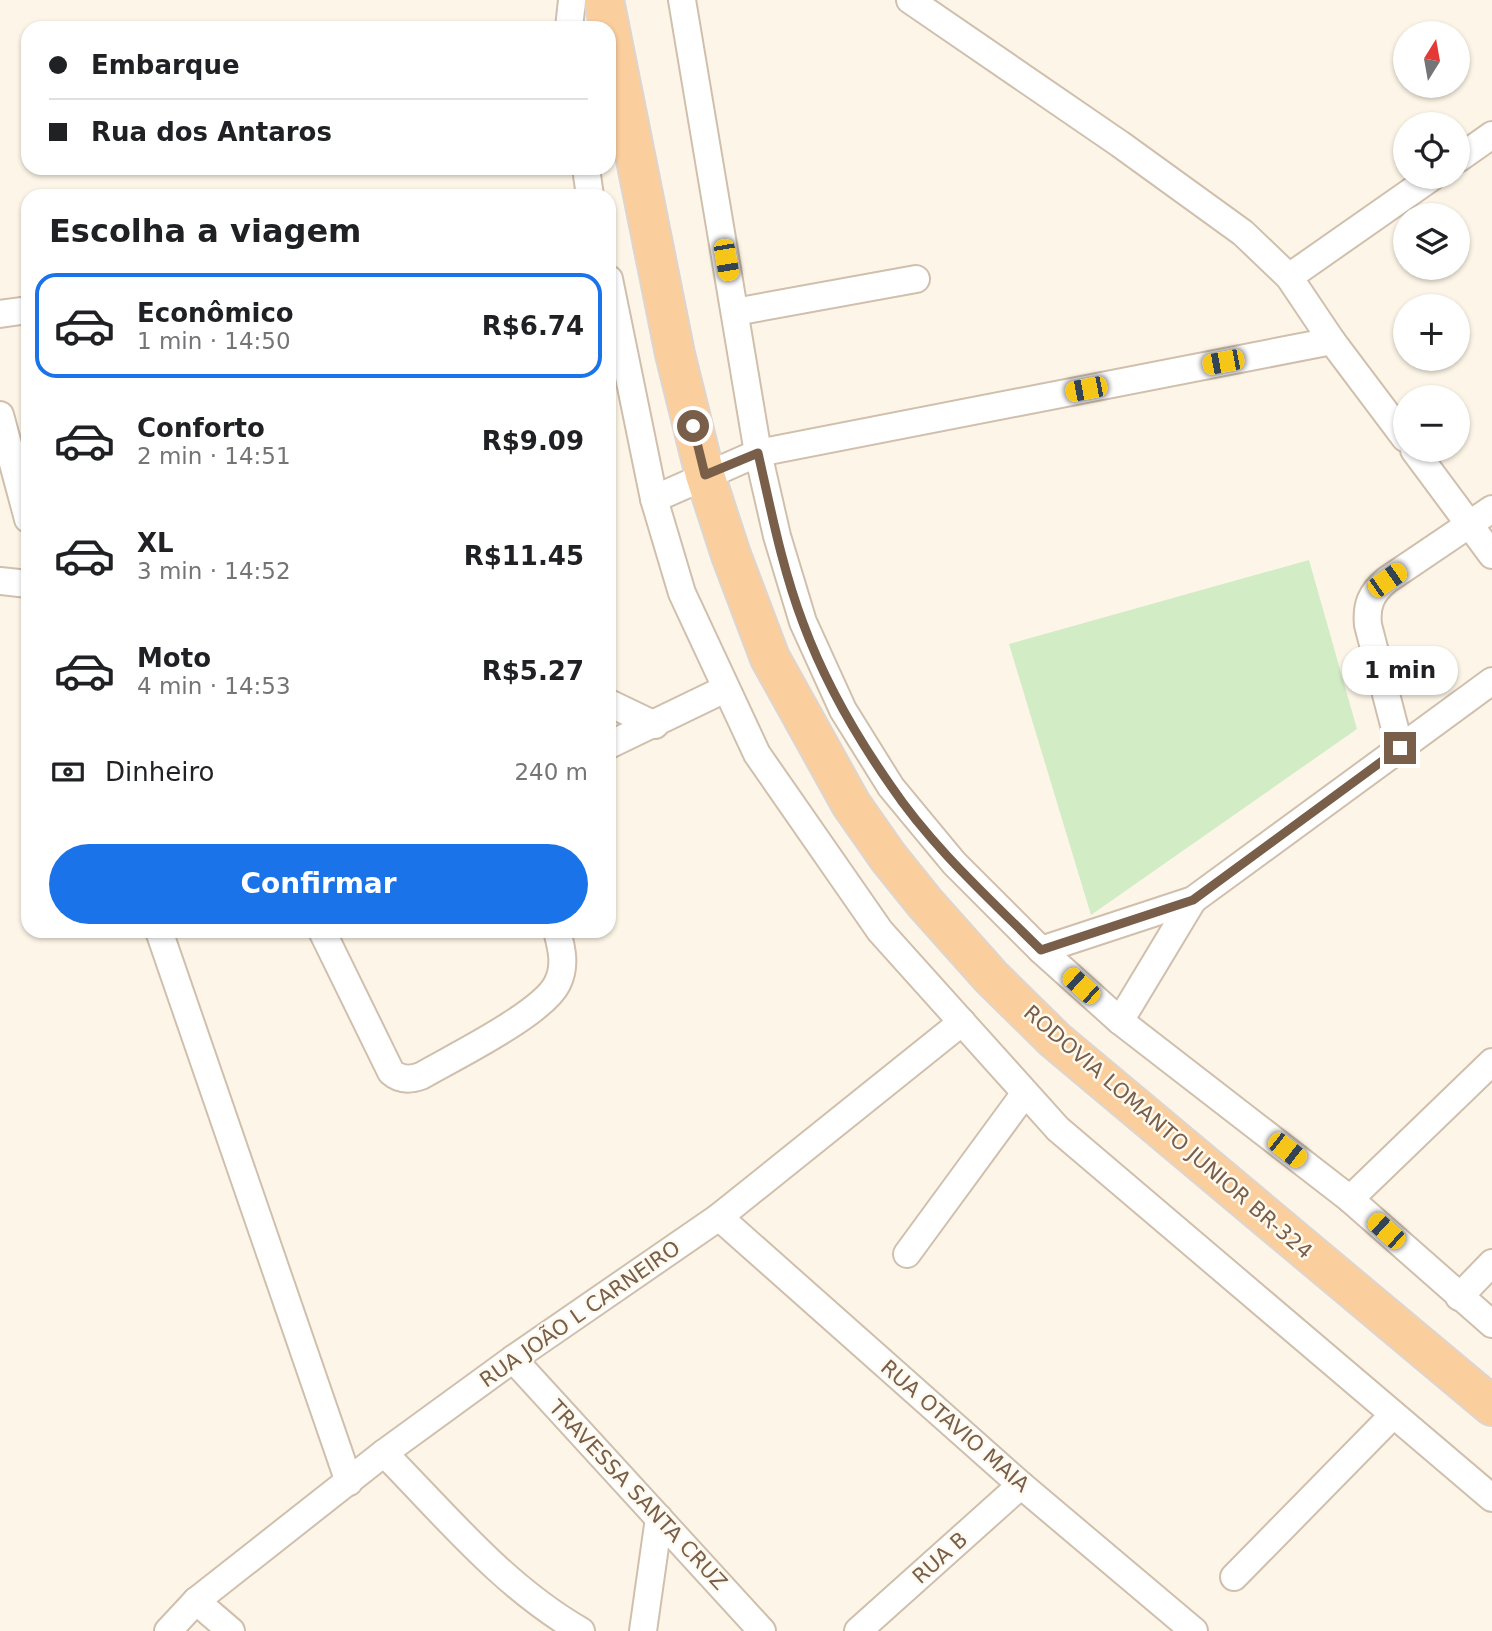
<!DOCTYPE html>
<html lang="pt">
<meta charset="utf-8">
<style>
:root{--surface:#fff;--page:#f6f6f6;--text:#202124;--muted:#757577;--line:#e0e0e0;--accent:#1a73e8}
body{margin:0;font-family:"DejaVu Sans",sans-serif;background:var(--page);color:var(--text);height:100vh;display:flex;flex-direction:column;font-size:26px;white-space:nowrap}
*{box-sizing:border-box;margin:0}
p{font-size:23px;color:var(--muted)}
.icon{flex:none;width:38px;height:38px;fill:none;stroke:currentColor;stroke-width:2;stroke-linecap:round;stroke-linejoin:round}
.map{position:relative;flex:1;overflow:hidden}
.details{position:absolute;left:21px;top:189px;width:595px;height:749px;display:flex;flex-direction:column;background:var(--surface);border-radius:21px;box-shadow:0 2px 5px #0004}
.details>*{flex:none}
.hud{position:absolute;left:21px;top:21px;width:595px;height:154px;border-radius:21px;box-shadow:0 2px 5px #0004;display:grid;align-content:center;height:154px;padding:0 28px;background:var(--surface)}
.needle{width:46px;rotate:11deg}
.controls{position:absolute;left:1393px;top:21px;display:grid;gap:14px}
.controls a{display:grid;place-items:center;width:77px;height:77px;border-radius:50%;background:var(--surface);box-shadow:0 2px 5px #0004;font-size:35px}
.end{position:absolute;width:32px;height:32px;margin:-16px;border:9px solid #795e4a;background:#fff;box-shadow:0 0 0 4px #fff}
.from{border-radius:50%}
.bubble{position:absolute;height:49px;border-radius:24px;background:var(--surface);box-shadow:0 2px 5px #0004;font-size:23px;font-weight:700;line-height:49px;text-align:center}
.car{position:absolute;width:21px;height:42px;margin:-21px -10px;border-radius:9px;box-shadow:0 0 5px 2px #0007;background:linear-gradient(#f5c518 24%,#345 0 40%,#f5c518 0 76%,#345 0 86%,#f5c518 0)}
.hud b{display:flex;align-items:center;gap:24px;height:66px;font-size:26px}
.hud b+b{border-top:2px solid var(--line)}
.hud i{width:18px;height:18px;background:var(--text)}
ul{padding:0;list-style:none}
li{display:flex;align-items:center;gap:21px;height:105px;margin:0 14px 10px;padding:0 14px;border:4px solid transparent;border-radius:21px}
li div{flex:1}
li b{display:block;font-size:26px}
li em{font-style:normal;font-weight:700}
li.on{border-color:var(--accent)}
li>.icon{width:63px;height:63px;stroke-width:1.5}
h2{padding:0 28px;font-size:32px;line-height:84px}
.pay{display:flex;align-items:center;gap:18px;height:77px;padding:0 28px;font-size:26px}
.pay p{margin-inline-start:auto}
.cta{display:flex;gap:14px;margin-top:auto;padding:14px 28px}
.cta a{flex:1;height:80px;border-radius:42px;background:var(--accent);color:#fff;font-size:28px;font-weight:700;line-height:80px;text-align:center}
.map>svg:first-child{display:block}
.green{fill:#d2ecc5}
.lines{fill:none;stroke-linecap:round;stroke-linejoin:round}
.minor-casing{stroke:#d0bfad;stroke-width:30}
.trunk-casing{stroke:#dcd5d0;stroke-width:42}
.minor{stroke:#fff;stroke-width:26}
.trunk{stroke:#fbce9e;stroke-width:38}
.route{stroke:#795e4a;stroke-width:9}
.labels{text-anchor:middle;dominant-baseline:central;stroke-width:5;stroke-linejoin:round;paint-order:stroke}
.street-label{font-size:21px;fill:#795e4a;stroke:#fffaef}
</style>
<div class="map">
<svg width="1492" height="1631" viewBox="0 0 1492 1631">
<rect width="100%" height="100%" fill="#fdf6e8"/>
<polygon class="green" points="1309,560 1357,729 1091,915 1009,644"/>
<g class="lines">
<defs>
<g id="minor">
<polyline points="682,0 758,453 777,536 803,622 843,710 891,787 954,863 1041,950 1120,1021 1350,1199 1492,1324"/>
<polyline points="910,0 1120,144 1243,233 1289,277 1332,341 1405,438"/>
<polyline points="569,28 572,0"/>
<polyline points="1458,159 1492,135"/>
<polyline points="586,168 590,196"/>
<polyline points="1289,277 1432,177"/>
<polyline points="609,279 654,499 682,593 757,754 880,931 1058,1129 1492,1498"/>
<polyline points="735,312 916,279"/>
<polyline points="0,314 28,310"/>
<polyline points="0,415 28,519"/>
<polyline points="1414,450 1492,555"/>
<polyline points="654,499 758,453 1332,341"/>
<polyline points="0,581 28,584"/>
<polyline points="609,703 655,725"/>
<polyline points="609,745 725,689"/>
<path d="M1400 748 1368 625C1366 605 1371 593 1387 580L1492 509"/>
<polyline points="159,931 349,1482"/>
<path d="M322 931 391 1072C400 1080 410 1080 421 1076 452 1058 542 1014 557 984 566 967 562 949 557 931"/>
<polyline points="1041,950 1193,900 1492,681"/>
<polyline points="1120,1021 1193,900"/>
<polyline points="1350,1199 1492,1062"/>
<polyline points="719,1217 1021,1485 1194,1631"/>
<polyline points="907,1254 1025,1093"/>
<polyline points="1459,1297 1492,1263"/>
<polyline points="513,1359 762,1631"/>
<path d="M384 1453C446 1516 504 1587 581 1631"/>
<polyline points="1234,1577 1393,1415"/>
<polyline points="196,1601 231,1631"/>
<polyline points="168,1631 196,1601 384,1453 513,1359 719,1217 962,1022"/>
<polyline points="643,1631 659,1518"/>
<polyline points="858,1631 1021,1485"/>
</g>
<polyline id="trunk" points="604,0 675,354 705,475 731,555 770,658 851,804 888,857 925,903 991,977 1055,1040 1492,1406"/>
</defs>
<use href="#minor" class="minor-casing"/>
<use href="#trunk" class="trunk-casing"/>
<use href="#minor" class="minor"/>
<use href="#trunk" class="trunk"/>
</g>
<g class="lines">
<path class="route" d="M693 426 705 475 758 453C771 510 782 568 803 623 824 680 856 736 891 786 932 847 989 898 1041 950L1193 900 1400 748"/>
</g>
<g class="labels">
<g class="street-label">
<text transform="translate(1168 1132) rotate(41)">RODOVIA LOMANTO JUNIOR BR-324</text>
<text transform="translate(580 1314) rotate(-35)">RUA JOÃO L CARNEIRO</text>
<text transform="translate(955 1426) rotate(41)">RUA OTAVIO MAIA</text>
<text transform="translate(638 1495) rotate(47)">TRAVESSA SANTA CRUZ</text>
<text transform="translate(940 1558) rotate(-42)">RUA B</text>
</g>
</g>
</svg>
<div class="controls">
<a><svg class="needle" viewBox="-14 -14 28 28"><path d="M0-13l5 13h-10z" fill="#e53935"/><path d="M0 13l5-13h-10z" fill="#757577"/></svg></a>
<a><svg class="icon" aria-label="locate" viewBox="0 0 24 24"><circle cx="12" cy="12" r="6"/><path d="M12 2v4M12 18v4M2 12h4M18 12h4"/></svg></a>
<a><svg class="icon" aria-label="layers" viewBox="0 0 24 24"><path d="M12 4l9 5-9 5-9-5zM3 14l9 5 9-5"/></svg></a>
<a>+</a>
<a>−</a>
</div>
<i class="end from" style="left:693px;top:426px"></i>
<i class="end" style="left:1400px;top:748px"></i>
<div class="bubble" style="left:1342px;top:646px;width:116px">1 min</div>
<i class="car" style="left:726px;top:260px;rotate:170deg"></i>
<i class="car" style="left:1223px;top:362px;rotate:259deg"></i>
<i class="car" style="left:1086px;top:389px;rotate:259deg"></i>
<i class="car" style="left:1387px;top:580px;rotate:55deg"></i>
<i class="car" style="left:1081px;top:986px;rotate:312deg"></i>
<i class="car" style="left:1287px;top:1150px;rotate:128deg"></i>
<i class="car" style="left:1386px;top:1231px;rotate:312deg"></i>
<div class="hud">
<b><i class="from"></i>Embarque</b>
<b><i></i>Rua dos Antaros</b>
</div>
<section class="details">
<h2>Escolha a viagem</h2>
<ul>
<li class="on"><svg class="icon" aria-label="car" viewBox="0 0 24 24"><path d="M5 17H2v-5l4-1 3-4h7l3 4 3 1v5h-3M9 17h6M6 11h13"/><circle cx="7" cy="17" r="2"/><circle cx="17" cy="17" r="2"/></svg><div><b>Econômico</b><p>1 min · 14:50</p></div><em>R$6.74</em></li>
<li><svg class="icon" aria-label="car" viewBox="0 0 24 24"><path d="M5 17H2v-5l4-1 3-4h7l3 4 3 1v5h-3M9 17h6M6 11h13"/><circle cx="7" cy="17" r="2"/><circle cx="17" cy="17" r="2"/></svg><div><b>Conforto</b><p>2 min · 14:51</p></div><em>R$9.09</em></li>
<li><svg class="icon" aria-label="car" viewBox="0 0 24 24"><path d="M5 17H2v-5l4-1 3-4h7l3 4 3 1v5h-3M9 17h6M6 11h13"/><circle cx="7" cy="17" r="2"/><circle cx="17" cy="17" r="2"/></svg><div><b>XL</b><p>3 min · 14:52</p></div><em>R$11.45</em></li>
<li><svg class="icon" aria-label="car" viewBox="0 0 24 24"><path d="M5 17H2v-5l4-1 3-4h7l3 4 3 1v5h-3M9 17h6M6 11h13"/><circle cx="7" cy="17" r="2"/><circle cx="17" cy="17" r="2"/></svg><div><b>Moto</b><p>4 min · 14:53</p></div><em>R$5.27</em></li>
</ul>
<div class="pay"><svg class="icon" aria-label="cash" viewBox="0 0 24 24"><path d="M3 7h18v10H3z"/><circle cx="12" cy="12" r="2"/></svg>Dinheiro<p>240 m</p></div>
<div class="cta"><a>Confirmar</a></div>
</section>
</div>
